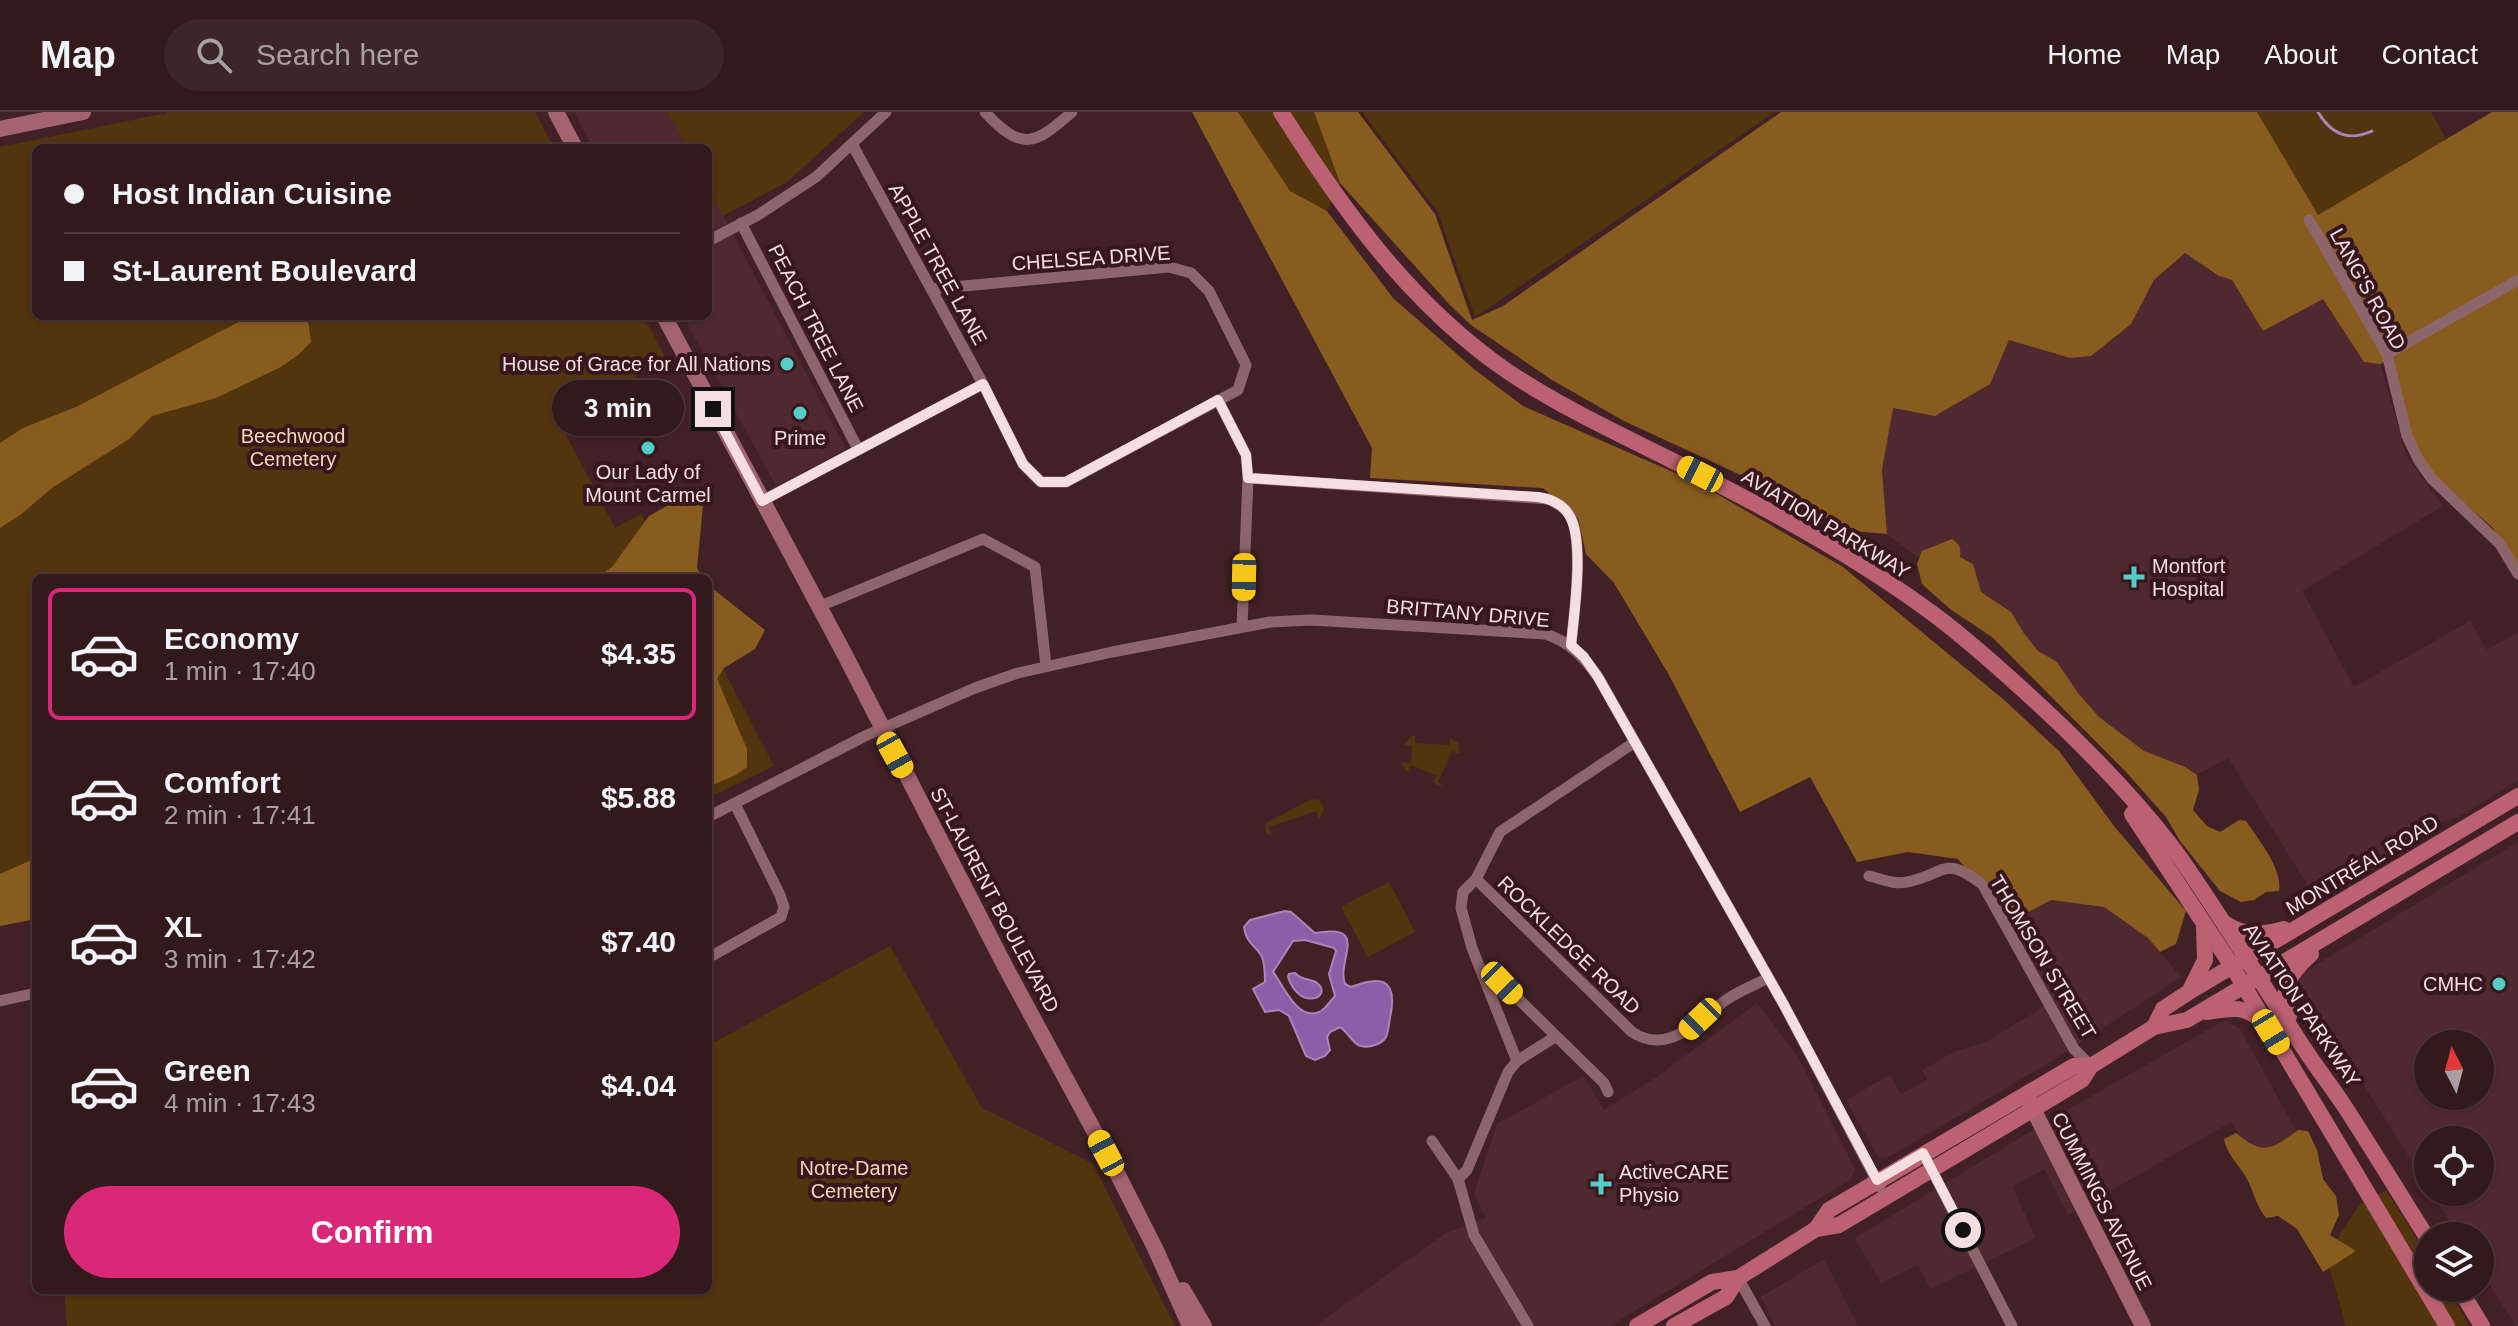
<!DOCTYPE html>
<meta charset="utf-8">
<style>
:root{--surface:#32191c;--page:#3d2629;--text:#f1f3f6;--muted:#a8a0a3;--line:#4d383b;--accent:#db2777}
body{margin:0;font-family:Arial,sans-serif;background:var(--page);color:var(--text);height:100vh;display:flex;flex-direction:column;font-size:30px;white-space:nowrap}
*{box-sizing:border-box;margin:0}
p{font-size:26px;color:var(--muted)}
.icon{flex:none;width:44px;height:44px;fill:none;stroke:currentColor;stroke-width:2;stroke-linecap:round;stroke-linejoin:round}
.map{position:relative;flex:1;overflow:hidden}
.sheet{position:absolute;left:32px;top:462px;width:680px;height:720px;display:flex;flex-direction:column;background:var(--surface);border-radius:12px;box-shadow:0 2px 6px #0004,0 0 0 2px var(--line)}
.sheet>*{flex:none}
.hud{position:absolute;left:32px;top:32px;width:680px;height:176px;border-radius:12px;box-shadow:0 2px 6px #0004,0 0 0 2px var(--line);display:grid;align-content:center;height:176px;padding:0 32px;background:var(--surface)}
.needle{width:52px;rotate:354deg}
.tools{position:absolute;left:2414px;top:918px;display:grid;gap:16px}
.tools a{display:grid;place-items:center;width:80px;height:80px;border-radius:50%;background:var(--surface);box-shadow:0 2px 6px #0004,0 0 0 2px var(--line);font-size:40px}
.end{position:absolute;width:36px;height:36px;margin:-18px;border:10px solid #f5dee0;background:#111;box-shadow:0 0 0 4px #111}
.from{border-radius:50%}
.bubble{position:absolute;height:56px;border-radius:28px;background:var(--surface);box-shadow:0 2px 6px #0004,0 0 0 2px var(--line);font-size:26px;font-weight:800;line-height:56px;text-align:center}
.car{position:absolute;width:24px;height:48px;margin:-24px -12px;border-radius:10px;box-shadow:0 0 6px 2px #0007;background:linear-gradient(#f5c518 24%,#345 0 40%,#f5c518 0 76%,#345 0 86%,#f5c518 0)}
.hud b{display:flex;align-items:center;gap:28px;height:76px;font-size:30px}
.hud b+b{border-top:2px solid var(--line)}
.hud i{width:20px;height:20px;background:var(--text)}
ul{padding:14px 0 0;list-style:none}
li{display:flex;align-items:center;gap:24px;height:132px;margin:0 16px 12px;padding:0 16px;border:4px solid transparent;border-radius:12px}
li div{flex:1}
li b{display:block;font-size:30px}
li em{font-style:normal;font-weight:800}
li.active{border-color:var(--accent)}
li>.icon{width:72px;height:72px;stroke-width:1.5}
.button{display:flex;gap:16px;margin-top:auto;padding:16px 32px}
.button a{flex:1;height:92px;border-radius:48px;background:var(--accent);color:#fff;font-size:32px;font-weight:800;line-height:92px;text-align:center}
header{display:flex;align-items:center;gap:48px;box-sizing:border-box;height:112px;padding:0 40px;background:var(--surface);border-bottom:2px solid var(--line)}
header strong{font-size:38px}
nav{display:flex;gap:44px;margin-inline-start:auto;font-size:28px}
.search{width:560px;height:72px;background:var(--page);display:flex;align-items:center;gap:20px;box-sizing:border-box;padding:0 28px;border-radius:44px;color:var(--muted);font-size:30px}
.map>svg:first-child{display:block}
.built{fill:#502930;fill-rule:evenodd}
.green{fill:#52350d}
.forest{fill:#885b1e}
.water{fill:#8a5fa8;stroke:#aa85b9;stroke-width:2;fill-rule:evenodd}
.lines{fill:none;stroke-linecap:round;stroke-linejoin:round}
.stream{stroke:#aa85b9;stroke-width:3}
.street{stroke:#8d666b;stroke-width:11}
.secondary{stroke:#a4646f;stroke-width:16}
.primary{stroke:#bb6172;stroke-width:16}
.route{stroke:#f5dee0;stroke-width:10}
.poi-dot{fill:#54cdc7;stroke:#37171d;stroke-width:3}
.labels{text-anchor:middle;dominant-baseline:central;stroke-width:8;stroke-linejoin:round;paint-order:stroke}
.street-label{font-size:20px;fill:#f5dee0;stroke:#37171d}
.poi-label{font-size:20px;fill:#f5dee0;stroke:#37171d;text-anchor:end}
.park-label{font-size:20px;fill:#f8d8b4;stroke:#37171d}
</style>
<header>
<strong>Map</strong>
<div class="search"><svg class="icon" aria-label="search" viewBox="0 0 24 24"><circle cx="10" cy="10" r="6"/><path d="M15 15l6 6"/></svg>Search here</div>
<nav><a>Home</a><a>Map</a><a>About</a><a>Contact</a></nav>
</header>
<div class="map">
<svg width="2518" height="1214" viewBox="0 0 2518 1214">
<rect width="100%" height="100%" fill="#422126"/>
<g class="built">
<polygon points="574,0 668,0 687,36 593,36"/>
<polygon points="708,75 846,337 776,374 683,204 708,204"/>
<polygon points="2185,141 2219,164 2232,167 2263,219 2323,186 2364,249 2380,252 2407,345 2443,394 2302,479 2354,575 2470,509 2487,538 2518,520 2518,668 2459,705 2437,711 2317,788 2228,646 2169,678 1926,451 1887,422 1882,358 1892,296 1935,304 1990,271 2009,228 2070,246 2131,212 2154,168"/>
<path d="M2518 730V1214H2516L2480 1158V1124H2459L2431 1080H2480V1028H2428V1075L2296 865ZM2428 932H2480V984H2428Z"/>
<polygon points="2051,788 2104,795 2148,826 2181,865 2057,946 1887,1046 1878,1045 1846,988 1890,963 1901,982 1927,968 1922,958 1956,939 1984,931 2037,899 2052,886 2008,811"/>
<polygon points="1757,891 1800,948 1855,1057 1850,1068 1610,1214 1315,1214 1446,1121 1486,1106 1474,1081 1497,1012 1583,964 1604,998 1658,964"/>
<polygon points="2225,908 2240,917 2298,1022 2256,1047 2231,1010 2068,1103 2045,1057 2012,1074 2036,1126 1930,1177 1918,1153 1881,1171 1855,1126 2053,1006"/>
<polygon points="1824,1147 1858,1214 1775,1214 1761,1185"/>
</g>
<g class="green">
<polygon points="172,0 535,0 554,36 36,36 36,204 643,204 667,248 557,306 615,416 641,402 675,466 36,466 36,803 0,810 0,35 162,2 163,5 165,1"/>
<polygon points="668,0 864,0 787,70 723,104 708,75 708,36 687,36"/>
<polygon points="1237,0 1314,0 1340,71 1327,99 1290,79"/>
<polygon points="1362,0 1775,0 1475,205 1438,100"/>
<polygon points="2257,0 2431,0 2446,27 2318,103"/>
<polygon points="708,528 774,654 708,686"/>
<polygon points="1412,624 1415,624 1415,631 1449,633 1450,626 1458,631 1460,642 1452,639 1438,670 1444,675 1433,671 1436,664 1412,653 1407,660 1401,650 1411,651 1412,634 1404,633"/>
<path d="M1311 687 1319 688C1325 694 1325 701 1319 707L1316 699 1269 715 1271 723 1266 721 1265 712Z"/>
<polygon points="1389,770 1415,820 1368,845 1341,795"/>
<polygon points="890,834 982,996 1093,1052 1175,1214 67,1214 64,1178 708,1178 708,934"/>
<polygon points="2386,1078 2428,1145 2428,1176 2447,1176 2470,1214 2346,1214 2326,1144 2360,1092"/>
</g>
<g class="forest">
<polygon points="1192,0 1238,0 1290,79 1327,99 1393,186 1474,257 1523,294 1698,371 1843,455 2003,587 2059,639 2114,714 2186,799 2176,832 2160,840 2148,826 2104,795 2051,788 2008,811 2006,789 1969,760 1958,747 1908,740 1857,750 1810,665 1740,700 1669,563 1614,471 1586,442 1578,406 1543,376 1370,366 1372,336"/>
<polygon points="1314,0 1358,0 1435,102 1472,208 1503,194 1781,0 2257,0 2318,103 2492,0 2518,0 2518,455 2492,415 2438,368 2422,346 2411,323 2392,246 2380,252 2364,250 2323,187 2263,219 2232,168 2219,164 2185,141 2154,168 2131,212 2091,244 2070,246 2009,228 1990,272 1935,304 1893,296 1882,358 1887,422 1851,419 1788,385 1624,309 1552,268 1471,213 1449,192 1340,71"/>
<polygon points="250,204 300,204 308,209 311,230 298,243 279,256 216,286 152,304 129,327 52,376 20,403 0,416 0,331 23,316 76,295"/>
<polygon points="697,377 703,394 697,456 703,466 597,466 612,455 649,404"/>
<path d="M1952 427C1960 432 1961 436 1960 445L1973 452 1981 480 2011 500 2023 520 2038 539 2057 550 2078 581 2099 605 2144 639 2185 655 2197 663 2199 678 2193 698 2207 714 2220 720 2239 708 2246 709C2258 727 2283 757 2279 779L2266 780 2254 788 2241 790 2220 779 2180 729 2166 705 2126 660 1992 525 1950 497 1922 472 1917 452 1922 439Z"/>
<polygon points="708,473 765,518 755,537 724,556 717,567 747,637 747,655 736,663 708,675"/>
<polygon points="36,746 36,807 0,814 0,762"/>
<path d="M2298 1018 2308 1019 2317 1038 2323 1067 2336 1084 2339 1103 2330 1123 2356 1139 2323 1160 2297 1117 2278 1104 2266 1106C2257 1095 2255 1084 2249 1071 2242 1055 2227 1044 2224 1027L2236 1021C2264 1044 2271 1038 2298 1018Z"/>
</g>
<g class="water">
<path d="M1285 799 1291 800 1315 821C1371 811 1336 848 1345 872L1351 875C1379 864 1397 865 1391 901 1389 908 1389 919 1386 925 1382 933 1366 937 1358 933 1352 929 1347 920 1340 915L1330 920 1327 925 1330 938 1325 944 1315 948 1306 944 1289 904 1279 898 1265 900 1253 877 1265 870C1265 862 1265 850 1261 843 1252 830 1247 832 1244 815L1250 808ZM1305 828 1334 836 1336 839 1329 862 1335 884C1331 888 1326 896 1321 899 1298 912 1283 872 1273 860L1293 829Z"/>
<path d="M1295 861C1304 870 1311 866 1317 871 1334 884 1300 901 1288 865L1289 862Z"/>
</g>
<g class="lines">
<path class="stream" d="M2318 0C2331 22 2348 30 2372 19"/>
<g class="street">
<path d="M985 0C1021 39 1034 34 1072 0"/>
<polyline points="852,32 983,272 1023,352 1041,370 1066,370 1238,278 1246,253 1209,179 1191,161 1169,155 931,177"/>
<polyline points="2309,108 2387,242 2407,324 2418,347 2432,367 2500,432 2518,462"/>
<polyline points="741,111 858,337"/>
<polyline points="708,129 758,103 816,65 886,0"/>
<polyline points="2387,242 2518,168"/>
<polyline points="1218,288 1246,343 1248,366 1242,515"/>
<path d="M1248 366 1549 387C1557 391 1564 395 1569 402 1585 427 1574 503 1571 533"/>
<polyline points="762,389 983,272"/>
<polyline points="818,495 983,427 1035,455 1046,554"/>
<path d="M708 705 865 624 975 576 1018 561 1112 540 1270 510 1312 508 1546 522C1571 531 1583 544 1598 565L1784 893 1880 1075"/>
<path d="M1869 764C1882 767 1894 773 1907 770 1947 762 1943 742 1983 773L2074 937 2091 954"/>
<path d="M1476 767 1632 920C1670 945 1699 906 1729 886 1741 878 1755 873 1768 866"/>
<polyline points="708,846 781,805 784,795 780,783 735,692"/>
<polyline points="1483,864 1492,865 1502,871 1604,971 1608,980"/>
<polyline points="0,889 36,881"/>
<polyline points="1517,949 1472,836 1461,796 1463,780 1476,767 1500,720 1635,630"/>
<polyline points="1432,1029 1458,1067 1474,1123 1528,1214"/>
<polyline points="1923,1041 2012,1214"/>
<polyline points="1458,1067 1467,1058 1508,960 1517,949 1555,925"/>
<polyline points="1738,1166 1765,1214"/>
</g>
<g class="secondary">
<polyline points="556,0 575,36"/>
<polyline points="0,17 83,0"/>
<polyline points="664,204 845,543 1007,858 1118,1063 1155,1136 1190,1214"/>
<polyline points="2028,987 2143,1214"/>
<polyline points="1183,1178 1204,1214"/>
</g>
<g class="primary">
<path d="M1281 0C1343 98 1410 192 1507 259 1559 294 1617 321 1673 349 1764 395 1854 443 1936 504 1982 539 2024 578 2066 618 2107 658 2147 700 2181 747 2222 806 2259 867 2298 927 2312 950 2330 972 2345 995 2373 1038 2400 1083 2428 1127"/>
<polyline points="2132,702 2232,854 2447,1214"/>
<path d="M2226 812C2246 825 2263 823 2284 817"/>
<polyline points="2191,876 2205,848 2204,815"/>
<path d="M2207 900C2228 897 2244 892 2260 908"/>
<path d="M2289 904C2279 876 2290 861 2311 842"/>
<polyline points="2154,915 2163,897 2189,880 2518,684"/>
<polyline points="1816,1117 1829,1098 2074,954 2091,954"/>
<polyline points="2459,1176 2482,1214"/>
<polyline points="1637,1214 1712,1170 1738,1166 1816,1117 1839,1113 2082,968 2091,954 2154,915 2187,908 2518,710"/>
<polyline points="1674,1214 1726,1185 1738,1166"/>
</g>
</g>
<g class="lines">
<path class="route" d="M713 297 762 389 983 272 1023 352 1041 370H1066L1218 288 1246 343 1248 366 1538 385C1550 387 1562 391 1569 403 1585 427 1574 503 1571 533L1584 545 1598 565 1784 893 1877 1068 1923 1041 1963 1118"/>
</g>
<g class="poi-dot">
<circle cx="787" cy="252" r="8"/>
<circle cx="800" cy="301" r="8"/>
<circle cx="648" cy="336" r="8"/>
<path d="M2130 453h8v8h8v8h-8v8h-8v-8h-8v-8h8z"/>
<circle cx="2499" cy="872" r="8"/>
<path d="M1597 1060h8v8h8v8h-8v8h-8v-8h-8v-8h8z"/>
</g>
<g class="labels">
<g class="street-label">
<text transform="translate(1091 146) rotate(-4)">CHELSEA DRIVE</text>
<text transform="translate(938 152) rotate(61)">APPLE TREE LANE</text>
<text transform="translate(2368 177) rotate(61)">LANG'S ROAD</text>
<text transform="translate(816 216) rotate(63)">PEACH TREE LANE</text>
<text transform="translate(1826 412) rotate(31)">AVIATION PARKWAY</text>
<text transform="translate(1468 501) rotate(5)">BRITTANY DRIVE</text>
<text transform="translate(2362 753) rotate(-31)">MONTRÉAL ROAD</text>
<text transform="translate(995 788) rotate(62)">ST-LAURENT BOULEVARD</text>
<text transform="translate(1569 833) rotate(44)">ROCKLEDGE ROAD</text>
<text transform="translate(2043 845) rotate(59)">THOMSON STREET</text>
<text transform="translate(2302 893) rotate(56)">AVIATION PARKWAY</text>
<text transform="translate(2102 1089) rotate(63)">CUMMINGS AVENUE</text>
</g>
<g class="poi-label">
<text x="771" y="252">House of Grace for All Nations</text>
<text x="800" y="326" text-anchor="middle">Prime</text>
<text x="648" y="360" text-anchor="middle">Our Lady of<tspan x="648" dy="23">Mount Carmel</tspan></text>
<text x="2152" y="454" text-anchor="start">Montfort<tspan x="2152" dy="23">Hospital</tspan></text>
<text x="2483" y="872">CMHC</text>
<text x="1619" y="1060" text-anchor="start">ActiveCARE<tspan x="1619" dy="23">Physio</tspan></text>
</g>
<g class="park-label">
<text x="293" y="324">Beechwood<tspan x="293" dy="23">Cemetery</tspan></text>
<text x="854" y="1056">Notre-Dame<tspan x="854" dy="23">Cemetery</tspan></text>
</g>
</g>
</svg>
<div class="tools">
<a><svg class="needle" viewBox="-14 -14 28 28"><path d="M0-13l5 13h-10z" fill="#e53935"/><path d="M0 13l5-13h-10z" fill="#a8a0a3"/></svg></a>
<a><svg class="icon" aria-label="locate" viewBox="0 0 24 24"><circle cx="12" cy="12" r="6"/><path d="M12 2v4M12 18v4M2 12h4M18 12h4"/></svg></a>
<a><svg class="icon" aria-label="layers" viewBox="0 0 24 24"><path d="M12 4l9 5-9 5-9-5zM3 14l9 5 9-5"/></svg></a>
</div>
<i class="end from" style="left:1963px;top:1118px"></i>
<i class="end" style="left:713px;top:297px"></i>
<div class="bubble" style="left:552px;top:268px;width:132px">3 min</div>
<i class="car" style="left:1700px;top:362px;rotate:297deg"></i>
<i class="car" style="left:1244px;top:465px;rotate:181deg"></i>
<i class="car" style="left:895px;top:643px;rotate:151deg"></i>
<i class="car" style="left:1502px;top:871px;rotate:136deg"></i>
<i class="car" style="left:1700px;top:907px;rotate:226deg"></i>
<i class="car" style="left:2271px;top:920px;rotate:149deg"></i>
<i class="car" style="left:1106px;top:1041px;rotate:332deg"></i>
<div class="hud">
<b><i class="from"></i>Host Indian Cuisine</b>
<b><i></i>St-Laurent Boulevard</b>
</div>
<section class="sheet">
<ul>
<li class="active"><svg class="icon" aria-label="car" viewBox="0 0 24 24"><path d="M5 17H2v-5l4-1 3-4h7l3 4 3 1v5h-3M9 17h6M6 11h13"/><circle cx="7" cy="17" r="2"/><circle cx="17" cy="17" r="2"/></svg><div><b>Economy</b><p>1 min · 17:40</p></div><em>$4.35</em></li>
<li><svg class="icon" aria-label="car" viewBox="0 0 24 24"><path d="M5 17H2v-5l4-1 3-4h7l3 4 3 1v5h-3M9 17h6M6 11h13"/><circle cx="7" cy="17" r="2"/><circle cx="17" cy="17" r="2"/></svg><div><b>Comfort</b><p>2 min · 17:41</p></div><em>$5.88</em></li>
<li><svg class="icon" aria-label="car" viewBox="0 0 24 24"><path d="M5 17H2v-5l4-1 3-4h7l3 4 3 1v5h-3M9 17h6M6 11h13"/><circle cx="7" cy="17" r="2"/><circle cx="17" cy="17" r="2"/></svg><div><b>XL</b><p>3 min · 17:42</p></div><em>$7.40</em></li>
<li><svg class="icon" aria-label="car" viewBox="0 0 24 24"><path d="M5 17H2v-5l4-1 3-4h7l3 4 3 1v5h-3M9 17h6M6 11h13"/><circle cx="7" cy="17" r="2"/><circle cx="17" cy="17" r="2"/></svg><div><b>Green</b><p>4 min · 17:43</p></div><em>$4.04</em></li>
</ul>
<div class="button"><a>Confirm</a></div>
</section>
</div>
